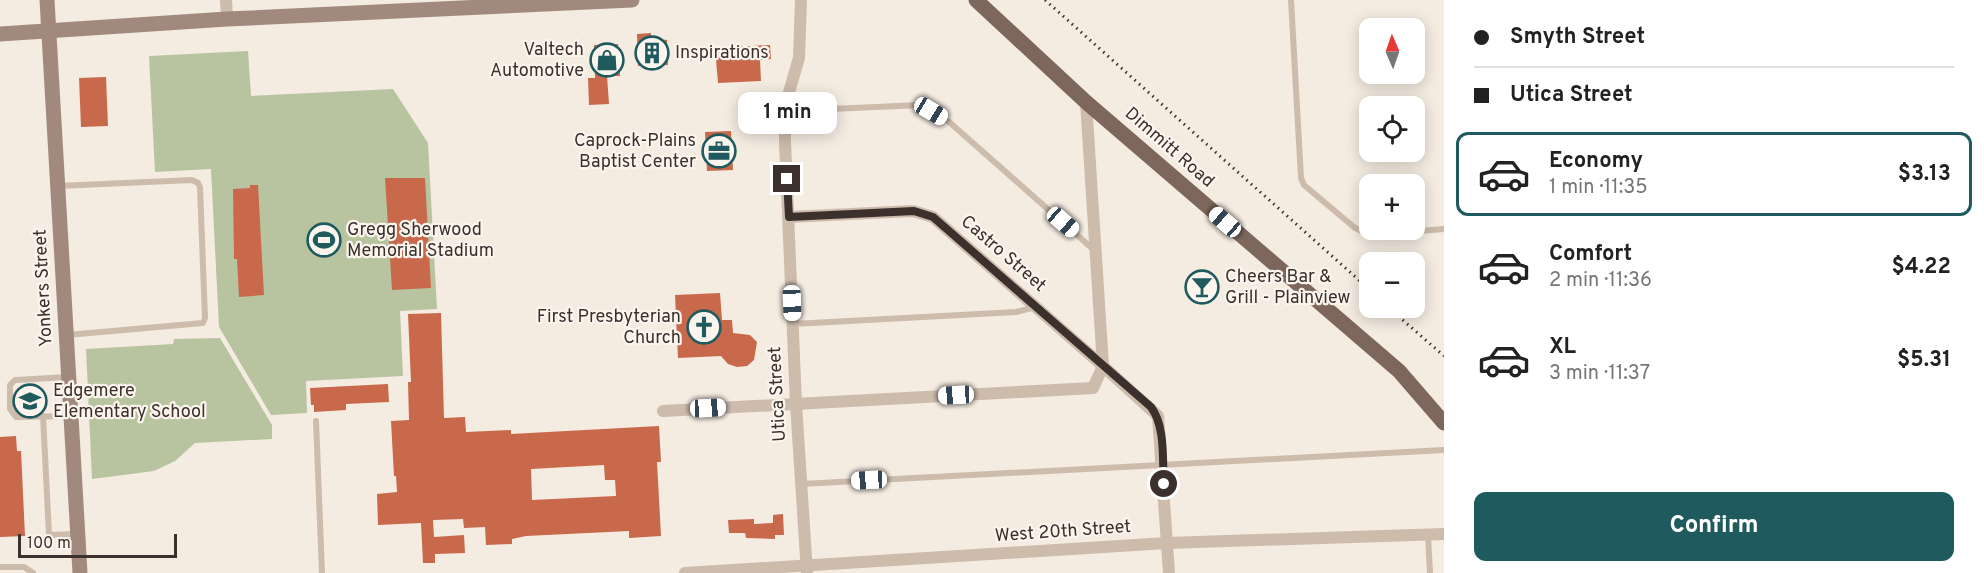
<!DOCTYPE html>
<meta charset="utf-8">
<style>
:root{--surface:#fff;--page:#f6f6f6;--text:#222;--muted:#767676;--line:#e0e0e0;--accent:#1f5a5e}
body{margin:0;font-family:Overpass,sans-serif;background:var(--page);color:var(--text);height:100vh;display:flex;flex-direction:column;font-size:22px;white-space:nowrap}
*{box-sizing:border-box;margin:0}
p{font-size:20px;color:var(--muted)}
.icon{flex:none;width:33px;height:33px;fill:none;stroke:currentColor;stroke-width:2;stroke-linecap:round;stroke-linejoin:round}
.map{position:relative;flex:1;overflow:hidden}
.sheet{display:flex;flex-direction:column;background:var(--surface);width:540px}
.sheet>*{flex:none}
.hud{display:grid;align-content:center;height:132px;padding:0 30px;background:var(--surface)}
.needle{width:39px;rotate:358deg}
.controls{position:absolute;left:1359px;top:18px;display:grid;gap:12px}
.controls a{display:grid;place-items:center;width:66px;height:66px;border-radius:12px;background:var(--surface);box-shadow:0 3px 15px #0003;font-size:30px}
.scale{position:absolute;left:18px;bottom:15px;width:159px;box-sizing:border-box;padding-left:6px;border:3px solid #3b302b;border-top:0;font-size:16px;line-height:21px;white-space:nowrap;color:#3b302b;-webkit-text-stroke:4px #fbf5ee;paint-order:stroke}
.end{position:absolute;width:27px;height:27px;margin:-14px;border:8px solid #3b302b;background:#fff;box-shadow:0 0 0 3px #fff}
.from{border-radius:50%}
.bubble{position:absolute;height:42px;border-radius:12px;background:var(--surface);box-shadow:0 3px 15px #0003;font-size:20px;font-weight:700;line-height:42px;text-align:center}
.car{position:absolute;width:18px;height:36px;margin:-18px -9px;border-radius:8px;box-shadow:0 0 4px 2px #0007;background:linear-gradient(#fff 24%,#345 0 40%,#fff 0 76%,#345 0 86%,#fff 0)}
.hud b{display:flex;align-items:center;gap:21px;height:57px;font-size:22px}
.hud b+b{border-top:2px solid var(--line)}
.hud i{width:15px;height:15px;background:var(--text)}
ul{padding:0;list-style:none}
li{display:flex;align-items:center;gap:18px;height:84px;margin:0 12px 9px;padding:0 18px;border:3px solid transparent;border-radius:12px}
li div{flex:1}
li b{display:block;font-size:22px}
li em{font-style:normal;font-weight:700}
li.selected{border-color:var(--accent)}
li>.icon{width:54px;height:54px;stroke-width:1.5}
.action{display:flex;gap:12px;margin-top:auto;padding:12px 30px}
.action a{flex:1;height:69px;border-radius:12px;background:var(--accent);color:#fff;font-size:24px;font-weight:700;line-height:69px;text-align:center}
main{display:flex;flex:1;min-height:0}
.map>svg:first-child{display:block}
.green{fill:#b8c4a0}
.building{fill:#c8694b;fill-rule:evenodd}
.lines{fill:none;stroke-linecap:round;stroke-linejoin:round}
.lane{stroke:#cdbbac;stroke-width:6}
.street{stroke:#cdbbac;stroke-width:12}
.secondary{stroke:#a18a7d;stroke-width:15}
.primary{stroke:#7d675c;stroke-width:15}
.rail{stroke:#3b302b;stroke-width:3;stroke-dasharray:1.5 4.5;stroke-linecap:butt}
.route{stroke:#3b302b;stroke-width:8}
.labels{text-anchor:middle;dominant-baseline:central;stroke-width:4.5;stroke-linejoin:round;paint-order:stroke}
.poi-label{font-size:18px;fill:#3b302b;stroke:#fbf5ee;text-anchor:start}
.street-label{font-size:18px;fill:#3b302b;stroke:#fbf5ee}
</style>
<main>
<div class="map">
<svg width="1444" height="573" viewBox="0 0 1444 573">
<rect width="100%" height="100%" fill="#f4ebe1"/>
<g class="green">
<polygon points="248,51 251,96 393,89 428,143 437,309 400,311 403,376 306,381 307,413 271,415 219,327 211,169 155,172 149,56"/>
<polygon points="220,338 272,425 272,439 195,443 175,461 154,471 92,479 86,349 173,344 174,339"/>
</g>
<g class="building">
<polygon points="651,33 651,38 667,40 668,65 638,66 637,34"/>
<polygon points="618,44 620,76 607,76 609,104 589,105 588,78 595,78 594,45"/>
<polygon points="770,45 771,59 760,60 761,81 718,83 715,48"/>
<polygon points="106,77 108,126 81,127 79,78"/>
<polygon points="731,131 733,170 707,171 705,132"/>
<polygon points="385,178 425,178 431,288 392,290"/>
<polygon points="250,185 258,185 264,295 239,297 237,259 234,259 233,189 250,188"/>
<polygon points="720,293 722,320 732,320 733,333 750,335 757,342 754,360 747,366 737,367 728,364 721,356 678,358 675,295"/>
<path d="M441 313 444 418 465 417 466 432 511 430V434L659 426 661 462H657L661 536 629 538V531L526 536 512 539V544L486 545 485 527 464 528 463 519 433 520 434 537 464 535 465 553 435 554V563H423L421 523 378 525 377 494 397 492 396 476H394L391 421 409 420 408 382H411L408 314ZM604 465 605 480H615L616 496 532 500 531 469Z"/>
<polygon points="388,384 389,402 346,404 346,410 314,412 314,405 311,405 310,388"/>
<polygon points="16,436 17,451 21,451 25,536 0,537 0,437"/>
<polygon points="783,514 784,535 775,535 775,539 746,538 745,533 729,533 728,520 754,519 754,524 773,523 773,515"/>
</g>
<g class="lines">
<g class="lane">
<polyline points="1291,0 1301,178 1304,185 1355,228 1370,235 1444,229"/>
<polyline points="786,111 920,105 948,121 1094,250"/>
<polyline points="58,186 192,180 198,183 200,187 205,318 203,323 67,335"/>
<polyline points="793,324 1016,312 1035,307"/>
<polyline points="68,377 15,380 10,385 10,409 16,417 70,416"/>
<polyline points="43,416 49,535 76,534"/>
<polyline points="316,421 322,573"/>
<polyline points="801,484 1444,450"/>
<polyline points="1428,535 1430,573"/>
<polyline points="0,567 24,567 33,573"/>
</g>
<g class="street">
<polyline points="226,0 227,19"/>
<polyline points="801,0 799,58 785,106 785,142 796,404 807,573"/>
<polyline points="1086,102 1103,366 1158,416 1169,573"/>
<polyline points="663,411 1093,388 1103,366 933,217 913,211 789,217"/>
<polyline points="685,573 1167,543 1444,534"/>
</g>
<g class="secondary">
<polyline points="47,0 80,573"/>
<polyline points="0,34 227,19 632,0"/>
</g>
<polyline class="primary" points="976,0 1086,102 1399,371 1444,423"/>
<g class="rail">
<polyline points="1045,0 1370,290"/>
<polyline points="1389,308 1444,356"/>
</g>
</g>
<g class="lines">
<path class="route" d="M787 179 789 217 914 211 933 217 1151 407C1166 427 1162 461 1164 484"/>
</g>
<defs>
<symbol id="building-ring" viewBox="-11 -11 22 22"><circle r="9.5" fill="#fbf5ee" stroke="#1f5a5e" stroke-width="1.5"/><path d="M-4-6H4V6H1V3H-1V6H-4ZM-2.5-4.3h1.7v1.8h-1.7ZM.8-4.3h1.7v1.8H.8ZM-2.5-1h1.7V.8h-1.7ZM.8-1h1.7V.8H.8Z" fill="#1f5a5e"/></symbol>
<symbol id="shop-ring" viewBox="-11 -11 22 22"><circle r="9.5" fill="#fbf5ee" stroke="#1f5a5e" stroke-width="1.5"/><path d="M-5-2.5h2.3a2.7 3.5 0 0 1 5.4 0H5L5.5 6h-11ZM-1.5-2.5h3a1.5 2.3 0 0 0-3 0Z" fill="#1f5a5e"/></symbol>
<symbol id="office-ring" viewBox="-11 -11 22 22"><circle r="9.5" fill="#fbf5ee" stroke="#1f5a5e" stroke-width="1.5"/><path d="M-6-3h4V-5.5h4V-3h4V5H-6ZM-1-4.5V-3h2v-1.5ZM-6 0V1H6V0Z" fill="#1f5a5e"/></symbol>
<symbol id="stadium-ring" viewBox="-11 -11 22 22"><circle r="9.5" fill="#fbf5ee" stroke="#1f5a5e" stroke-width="1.5"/><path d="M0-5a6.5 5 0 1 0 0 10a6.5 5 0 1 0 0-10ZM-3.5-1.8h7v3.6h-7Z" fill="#1f5a5e"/></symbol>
<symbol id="bar-ring" viewBox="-11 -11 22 22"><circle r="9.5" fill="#fbf5ee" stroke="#1f5a5e" stroke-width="1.5"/><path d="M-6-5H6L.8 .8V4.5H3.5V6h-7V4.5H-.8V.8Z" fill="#1f5a5e"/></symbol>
<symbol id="church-ring" viewBox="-11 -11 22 22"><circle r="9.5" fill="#fbf5ee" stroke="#1f5a5e" stroke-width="1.5"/><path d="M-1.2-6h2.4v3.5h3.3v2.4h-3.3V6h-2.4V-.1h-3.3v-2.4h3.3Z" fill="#1f5a5e"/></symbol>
<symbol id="school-ring" viewBox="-11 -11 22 22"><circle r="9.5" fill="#fbf5ee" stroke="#1f5a5e" stroke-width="1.5"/><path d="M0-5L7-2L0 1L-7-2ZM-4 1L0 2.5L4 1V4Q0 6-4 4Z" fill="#1f5a5e"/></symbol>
</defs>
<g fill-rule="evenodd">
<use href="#building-ring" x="633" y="34" width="38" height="38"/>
<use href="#shop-ring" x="588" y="41" width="38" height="38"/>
<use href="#office-ring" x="700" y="132" width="38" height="38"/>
<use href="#stadium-ring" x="305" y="221" width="38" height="38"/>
<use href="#bar-ring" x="1183" y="268" width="38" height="38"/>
<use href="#church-ring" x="685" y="308" width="38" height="38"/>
<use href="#school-ring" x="11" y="382" width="38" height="38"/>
</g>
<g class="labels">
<g class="poi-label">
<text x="584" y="50" text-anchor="end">Valtech<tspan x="584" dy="21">Automotive</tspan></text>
<text x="675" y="53">Inspirations</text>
<text x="696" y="141" text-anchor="end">Caprock-Plains<tspan x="696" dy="21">Baptist Center</tspan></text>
<text x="347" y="230">Gregg Sherwood<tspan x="347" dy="21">Memorial Stadium</tspan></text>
<text x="1225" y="277">Cheers Bar &amp;<tspan x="1225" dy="21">Grill - Plainview</tspan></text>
<text x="681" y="317" text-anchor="end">First Presbyterian<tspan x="681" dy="21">Church</tspan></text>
<text x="53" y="391">Edgemere<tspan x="53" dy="21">Elementary School</tspan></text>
</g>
<g class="street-label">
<text transform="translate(1169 148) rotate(41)">Dimmitt Road</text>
<text transform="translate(1003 254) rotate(41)">Castro Street</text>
<text transform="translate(44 288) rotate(-93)">Yonkers Street</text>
<text transform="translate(778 394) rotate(-93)">Utica Street</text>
<text transform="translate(1063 532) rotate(-4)">West 20th Street</text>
</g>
</g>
</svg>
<div class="controls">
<a><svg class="needle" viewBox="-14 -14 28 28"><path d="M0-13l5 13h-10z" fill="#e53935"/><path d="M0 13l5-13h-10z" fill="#767676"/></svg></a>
<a><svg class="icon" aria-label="locate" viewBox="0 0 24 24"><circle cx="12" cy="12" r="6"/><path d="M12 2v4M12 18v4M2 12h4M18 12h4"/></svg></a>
<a>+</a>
<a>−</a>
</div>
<div class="scale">100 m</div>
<i class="end from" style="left:1164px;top:484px"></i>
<i class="end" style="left:787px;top:179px"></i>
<div class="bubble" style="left:738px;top:92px;width:99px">1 min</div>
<i class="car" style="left:931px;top:111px;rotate:121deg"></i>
<i class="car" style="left:1063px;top:222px;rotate:131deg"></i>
<i class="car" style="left:1225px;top:222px;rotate:311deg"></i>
<i class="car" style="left:792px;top:303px;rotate:178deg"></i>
<i class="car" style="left:956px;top:395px;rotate:267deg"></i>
<i class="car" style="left:708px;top:408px;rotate:87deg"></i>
<i class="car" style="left:869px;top:480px;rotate:267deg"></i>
</div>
<section class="sheet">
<div class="hud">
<b><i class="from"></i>Smyth Street</b>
<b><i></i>Utica Street</b>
</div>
<ul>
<li class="selected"><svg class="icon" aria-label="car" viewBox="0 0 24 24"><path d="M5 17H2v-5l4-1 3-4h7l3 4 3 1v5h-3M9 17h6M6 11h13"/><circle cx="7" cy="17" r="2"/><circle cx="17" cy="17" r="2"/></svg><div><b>Economy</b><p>1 min · 11:35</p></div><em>$3.13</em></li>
<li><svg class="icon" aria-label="car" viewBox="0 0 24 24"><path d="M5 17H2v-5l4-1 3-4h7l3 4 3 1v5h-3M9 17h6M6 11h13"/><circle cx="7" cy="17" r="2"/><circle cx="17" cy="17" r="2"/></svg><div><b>Comfort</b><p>2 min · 11:36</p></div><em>$4.22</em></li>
<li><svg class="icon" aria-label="car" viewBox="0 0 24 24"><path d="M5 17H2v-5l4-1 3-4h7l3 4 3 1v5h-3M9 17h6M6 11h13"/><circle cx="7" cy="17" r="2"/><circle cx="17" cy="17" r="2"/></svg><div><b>XL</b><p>3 min · 11:37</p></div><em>$5.31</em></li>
</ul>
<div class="action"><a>Confirm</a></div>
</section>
</main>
